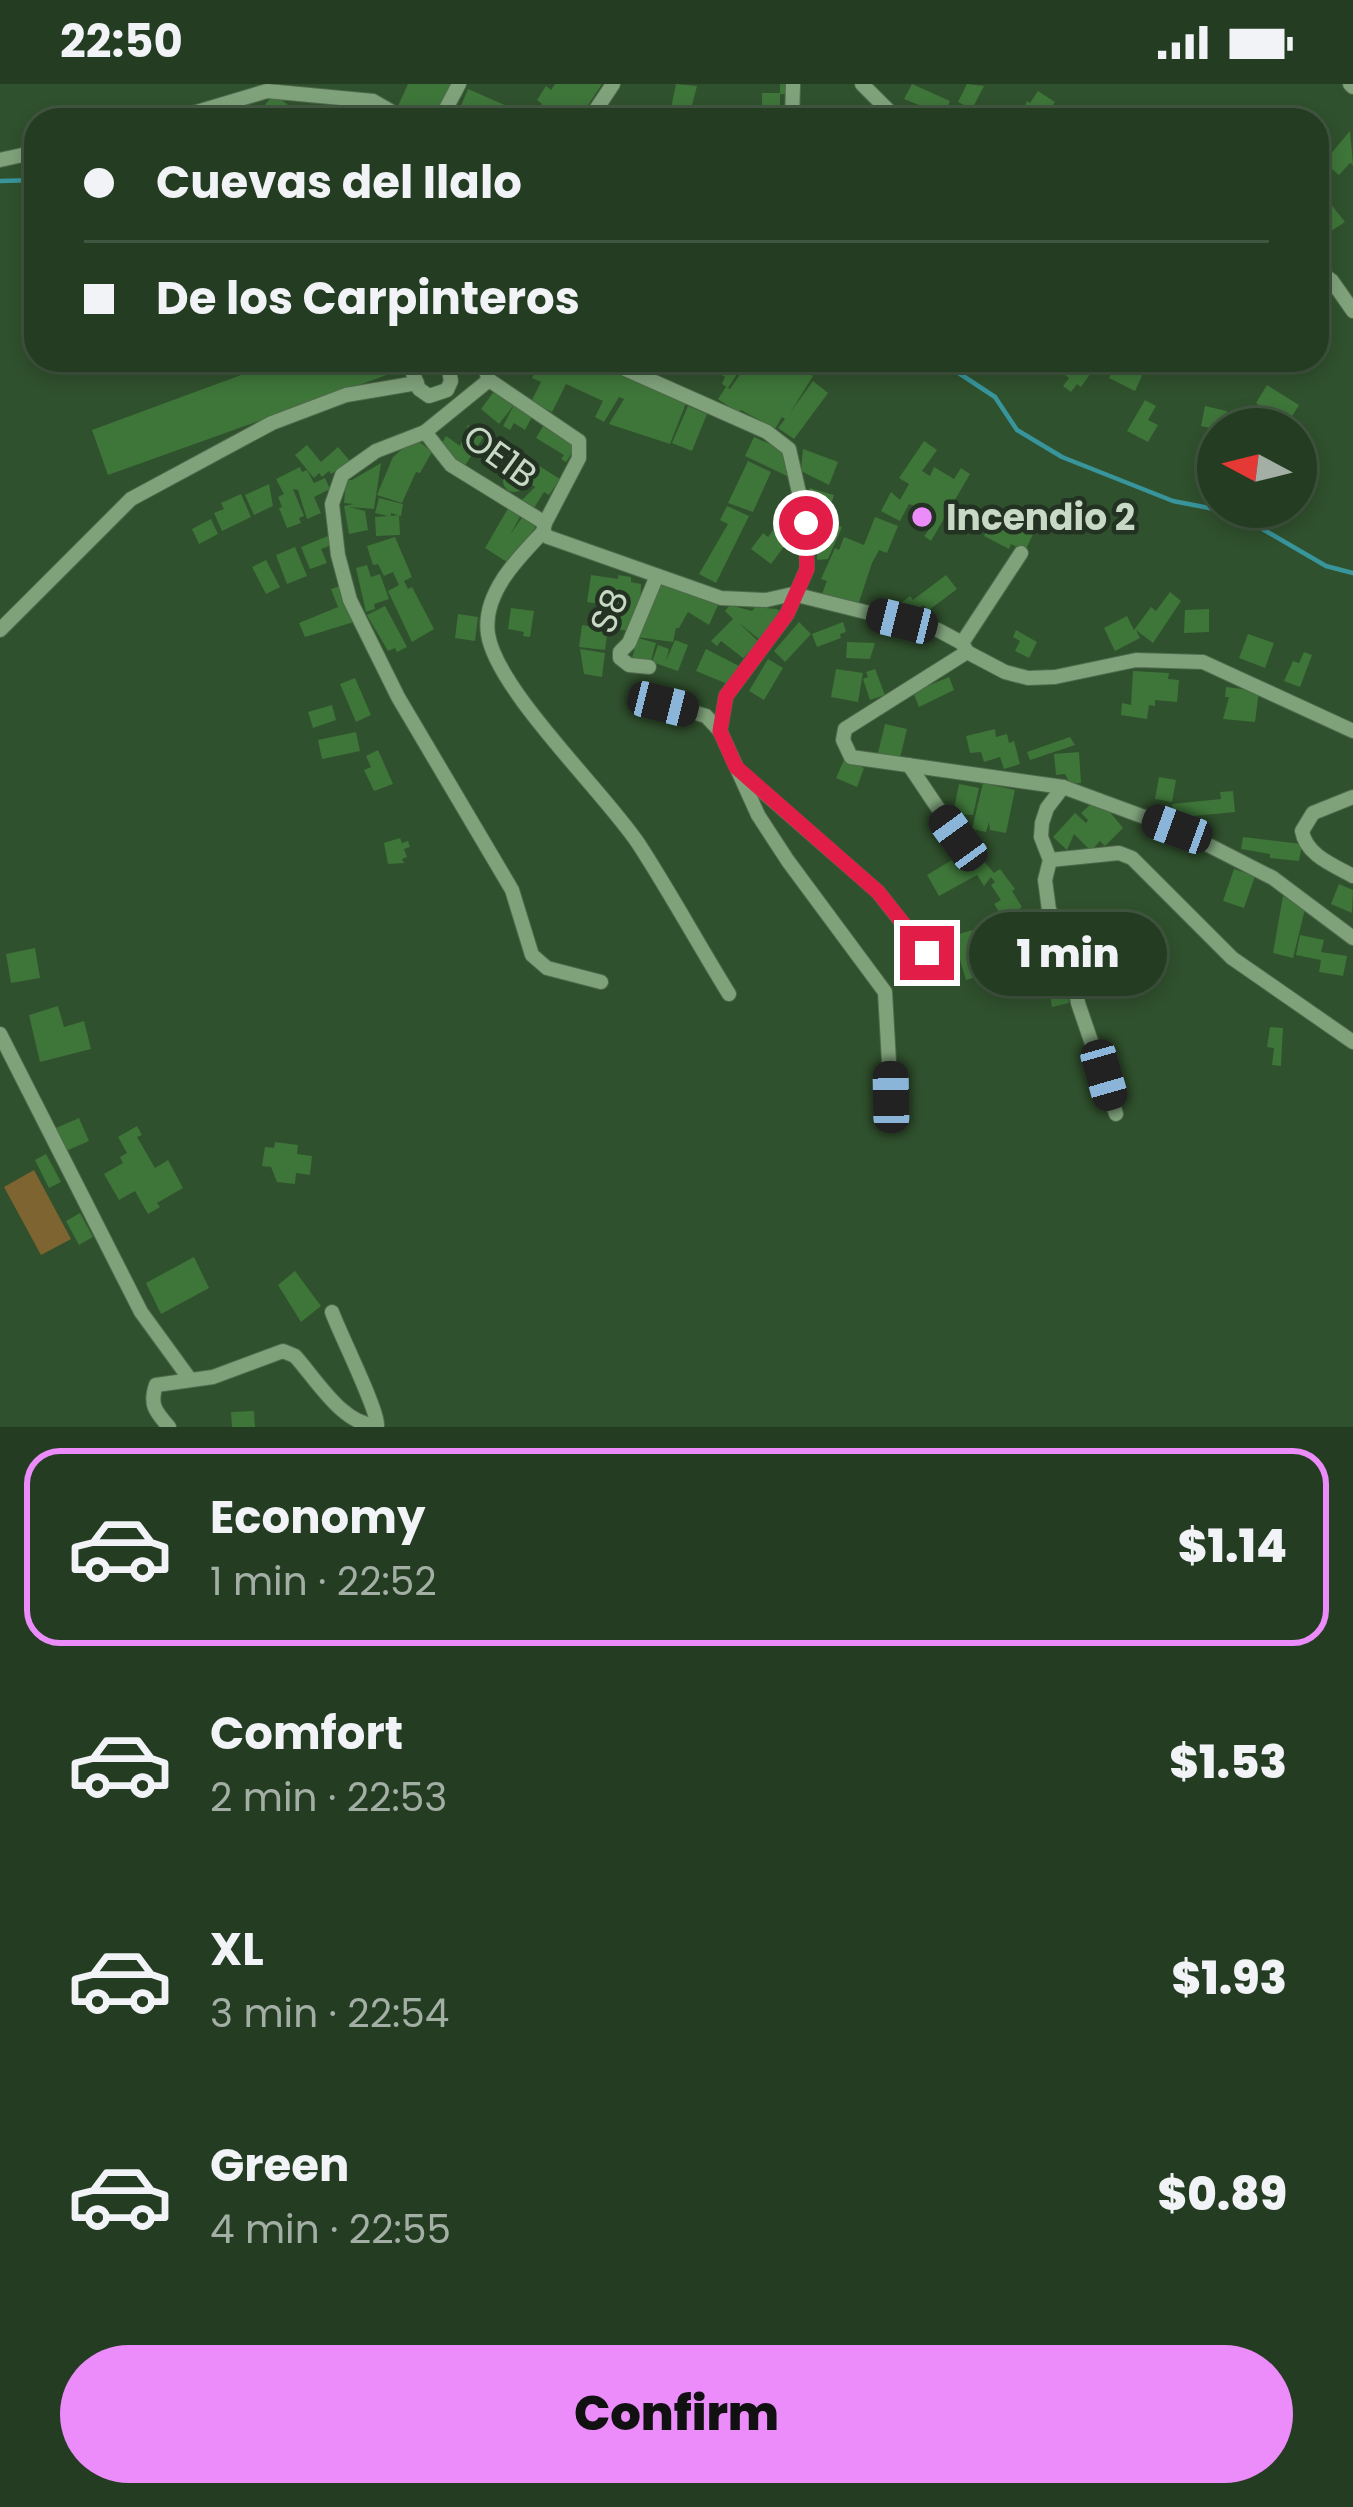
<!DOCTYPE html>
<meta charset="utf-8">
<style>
:root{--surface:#243d22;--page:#30482f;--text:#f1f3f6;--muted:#a3aea5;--line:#415640;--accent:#ec8cfa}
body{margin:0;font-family:Poppins,sans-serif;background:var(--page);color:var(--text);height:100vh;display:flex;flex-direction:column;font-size:45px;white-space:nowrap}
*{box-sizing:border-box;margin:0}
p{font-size:39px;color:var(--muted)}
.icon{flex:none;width:66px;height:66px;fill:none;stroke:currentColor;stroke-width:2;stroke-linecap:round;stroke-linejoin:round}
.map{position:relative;height:1343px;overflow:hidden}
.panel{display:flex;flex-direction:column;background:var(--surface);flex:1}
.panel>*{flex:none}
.guide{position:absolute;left:24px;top:24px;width:1305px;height:264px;border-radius:36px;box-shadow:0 6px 18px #0003,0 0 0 3px var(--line);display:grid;align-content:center;height:264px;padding:0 60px;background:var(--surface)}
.needle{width:78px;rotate:277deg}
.tools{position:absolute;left:1197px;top:324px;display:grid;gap:24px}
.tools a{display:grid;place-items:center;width:120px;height:120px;border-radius:50%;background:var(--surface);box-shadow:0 6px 18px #0003,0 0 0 3px var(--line);font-size:60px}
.end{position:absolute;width:54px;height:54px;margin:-27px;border:15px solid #e11d48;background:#fff;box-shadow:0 0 0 6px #fff}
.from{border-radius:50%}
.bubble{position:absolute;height:84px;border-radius:42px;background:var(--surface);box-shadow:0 6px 18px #0003,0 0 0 3px var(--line);font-size:39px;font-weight:800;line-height:84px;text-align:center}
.car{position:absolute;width:36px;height:72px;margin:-36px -18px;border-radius:15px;box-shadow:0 0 9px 3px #0007;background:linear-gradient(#222 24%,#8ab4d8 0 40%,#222 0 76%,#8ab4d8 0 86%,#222 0)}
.guide b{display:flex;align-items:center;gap:42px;height:114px;font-size:45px}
.guide b+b{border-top:3px solid var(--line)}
.guide i{width:30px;height:30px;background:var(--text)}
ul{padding:21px 0 0;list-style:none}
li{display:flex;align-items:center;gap:36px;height:198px;margin:0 24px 18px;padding:0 36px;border:6px solid transparent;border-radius:36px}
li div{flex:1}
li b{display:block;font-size:45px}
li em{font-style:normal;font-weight:800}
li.selected{border-color:var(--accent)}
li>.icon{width:108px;height:108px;stroke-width:1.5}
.button{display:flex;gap:24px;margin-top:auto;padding:24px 60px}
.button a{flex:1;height:138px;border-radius:72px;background:var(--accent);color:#111;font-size:48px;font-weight:800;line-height:138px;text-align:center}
.status{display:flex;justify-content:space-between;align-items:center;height:84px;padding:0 60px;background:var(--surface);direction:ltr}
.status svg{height:33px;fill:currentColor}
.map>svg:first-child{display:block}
.green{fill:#7e6430}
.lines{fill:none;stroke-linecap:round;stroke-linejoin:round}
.stream{stroke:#38959c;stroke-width:4.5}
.building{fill:#3e7539}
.minor-casing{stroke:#4f6a4c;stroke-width:16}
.minor{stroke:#7fa27b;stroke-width:14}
.route{stroke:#e11d48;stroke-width:15}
.poi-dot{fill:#ec8cfa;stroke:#233222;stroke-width:4.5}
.labels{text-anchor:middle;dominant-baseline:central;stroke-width:9;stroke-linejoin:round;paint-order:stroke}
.street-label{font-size:36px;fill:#c8dac5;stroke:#233222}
.poi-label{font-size:36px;font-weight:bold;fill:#c8dac5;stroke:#233222;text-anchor:start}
</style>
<div class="status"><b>22:50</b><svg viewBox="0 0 49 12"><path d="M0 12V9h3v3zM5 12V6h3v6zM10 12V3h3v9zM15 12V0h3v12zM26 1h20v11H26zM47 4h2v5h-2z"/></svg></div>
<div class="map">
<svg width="1353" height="1343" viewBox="0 0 1353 1343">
<rect width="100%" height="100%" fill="#30512d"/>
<polygon class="green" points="34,1086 71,1155 41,1171 4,1103"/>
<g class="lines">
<g class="stream">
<polyline points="0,97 36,96"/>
<polyline points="939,276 995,313 1017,346 1062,373 1173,417 1235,429 1326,482 1353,489"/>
</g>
</g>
<g class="building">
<polygon points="408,0 451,0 433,35 398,22"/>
<polygon points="555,0 602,0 578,36 533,36 542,20 537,16 546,2 551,6"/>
<polygon points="676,0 697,2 690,29 671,24"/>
<polygon points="780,0 789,0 789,10 780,10 780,36 762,36 762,9 780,9"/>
<polygon points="912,0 950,17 947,24 974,36 942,36 944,33 928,26 925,32 916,27 919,21 904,15"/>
<polygon points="967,0 984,2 972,25 958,18"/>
<polygon points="468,5 507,22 502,36 455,36"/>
<polygon points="1038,7 1055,18 1043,36 1019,36 1027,17 1030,19"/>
<polygon points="274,10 307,36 279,36 263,23"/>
<polygon points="1350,47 1353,81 1350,79 1339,91 1324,78"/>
<polygon points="1330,119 1345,138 1325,151 1317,141 1317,129"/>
<polygon points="282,276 394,276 398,287 108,391 92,346"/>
<polygon points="554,276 594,276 686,319 670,360 609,340 624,315 619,313 604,338 595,333 603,317 566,300 552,328 531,318 541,298 532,294 536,286 539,288 544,278"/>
<polygon points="713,276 746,276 728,304 722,300 725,293 720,290 722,286 711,280"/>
<polygon points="750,276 793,276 813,292 790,329 813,297 828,309 794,355 778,344 785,335 782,333 775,345 741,326 738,329 718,315 726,303 730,305"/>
<polygon points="1058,276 1089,276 1084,284 1091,289 1081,303 1077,300 1071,308 1063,302 1069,294 1053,282"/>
<polygon points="1118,276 1132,276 1146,283 1135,307 1109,294"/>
<polygon points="1267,301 1299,321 1284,345 1272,345 1258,336 1265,325 1256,319"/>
<polygon points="495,306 514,321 499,340 481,325"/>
<polygon points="1145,316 1156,322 1148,336 1158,341 1148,358 1127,347"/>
<polygon points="514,321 533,331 525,346 514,339 510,346 503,342"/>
<polygon points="688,322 707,330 692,367 672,359"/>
<polygon points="1205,322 1227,327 1223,345 1218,345 1218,358 1207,356 1210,344 1201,342"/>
<polygon points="545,339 578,360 566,378 561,375 564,371 536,354"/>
<polygon points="468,341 485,351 464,383 451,374 442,359 446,352 460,362"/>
<polygon points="754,353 781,365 790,385 787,392 745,372"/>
<polygon points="415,354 432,368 420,389 416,388 402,419 377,411 393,373"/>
<polygon points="924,357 937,366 922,387 930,392 934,383 954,395 961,384 970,390 931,457 924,452 932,442 922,436 928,427 909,420 900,437 881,427 891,408 900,416 909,400 899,394"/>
<polygon points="307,361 321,378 338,363 350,377 331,390 329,387 322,393 319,389 314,394 295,371"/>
<polygon points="803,365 838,378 829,401 801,387"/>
<polygon points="748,377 771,388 753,428 728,419"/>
<polygon points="381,379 374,425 349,423 365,427 368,446 349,450 344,422 354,420 344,419 346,396 352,396"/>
<polygon points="536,380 560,395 549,411 544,408 534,424 522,416 535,403 526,396"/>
<polygon points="300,383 302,388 307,386 314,399 325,394 330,405 314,413 321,429 307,435 298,406 293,405 304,432 299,434 301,439 287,444 279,424 282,423 278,413 284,410 276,395"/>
<circle cx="514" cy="397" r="11"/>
<polygon points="269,400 273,422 254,431 245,411"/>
<polygon points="809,404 834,411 826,437 842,443 828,475 817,476 816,431"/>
<polygon points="241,410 251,433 222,447 214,429 224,425 221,419"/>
<polygon points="379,414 403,420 401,432 391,429 391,432 399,431 400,451 376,452 375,433 388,432 375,429"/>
<polygon points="510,421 522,429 510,451 525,429 539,438 510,480 485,464"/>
<polygon points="727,422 749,432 716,499 699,490 728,440 720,436"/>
<polygon points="998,424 1036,444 1025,467 1011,460 1009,465 984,452"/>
<polygon points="789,425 796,430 798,444 771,480 751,465 763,449 768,453"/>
<polygon points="875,433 898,442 887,469 879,466 872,479 857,524 822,510 827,497 821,495 835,464 839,466 844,453 864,461"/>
<polygon points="211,435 218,450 199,460 192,445"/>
<polygon points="328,452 332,461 321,465 327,479 310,485 301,463"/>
<polygon points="395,453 412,493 404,497 408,505 412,503 434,545 412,558 388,507 399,501 393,488 384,492 378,480 373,481 367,462"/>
<polygon points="295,463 307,492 287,500 276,471"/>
<polygon points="266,476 280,503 266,510 252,483"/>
<polygon points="367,481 371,493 380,490 389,515 374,520 375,525 366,528 356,484"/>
<polygon points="591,491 618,495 618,491 631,493 631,498 641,500 640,529 633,528 630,547 608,544 605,566 579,563 582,541 600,544 613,525 613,522 587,518"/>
<polygon points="946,491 957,505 929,526 923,521 910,531 901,519 910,512 913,516"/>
<polygon points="660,498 718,521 709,541 688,528 679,544 676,544 673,558 637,553"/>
<polygon points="343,501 357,537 305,553 299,539 338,523 331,505"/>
<polygon points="1170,508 1181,517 1153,559 1136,546 1140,554 1115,567 1104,544 1127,532 1134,546 1151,523 1156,527"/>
<polygon points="730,521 752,527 755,523 777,525 782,529 760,556 738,538 759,558 743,574 721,557 717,562 711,557 733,535 725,527"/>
<polygon points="385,522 407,563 397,568 395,564 388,567 367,531"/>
<polygon points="511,524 534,527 530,553 523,552 524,548 508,545"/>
<polygon points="1209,525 1209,548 1184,549 1185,526"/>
<polygon points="458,530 478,533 475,557 455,554"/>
<polygon points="799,538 811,550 785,578 774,567"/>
<polygon points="843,538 846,548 840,550 841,554 817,563 812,550"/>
<polygon points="1016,546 1037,558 1029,574 1015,567 1020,557 1013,553"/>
<polygon points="1248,550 1274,559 1265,584 1239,574"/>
<polygon points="638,554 656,559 650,580 632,574"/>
<polygon points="675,556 688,561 678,587 652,578 658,561 669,565 666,577"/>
<polygon points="847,558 875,559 870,575 846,574"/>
<polygon points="580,565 605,569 602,593 584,590"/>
<polygon points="706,565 739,582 730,601 696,587"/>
<polygon points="1304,568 1312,571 1300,603 1284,597 1293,577 1299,579"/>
<polygon points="768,575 783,584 764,616 749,607"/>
<polygon points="836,585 863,589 858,618 831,613"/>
<polygon points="875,585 885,611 870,616 863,595 868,593 866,588"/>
<polygon points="1133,587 1169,589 1168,595 1179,596 1177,618 1155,616 1155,622 1149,621 1147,635 1121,631 1122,619 1131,621"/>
<polygon points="949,593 954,606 919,623 913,608"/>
<polygon points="355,594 371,631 356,638 340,600"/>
<polygon points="1226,603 1259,607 1255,638 1223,635 1229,613 1225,613"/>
<polygon points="332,621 336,636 313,644 308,628"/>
<polygon points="885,640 907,645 900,674 878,669"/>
<polygon points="995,645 996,653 1007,650 1009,659 1014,657 1020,680 1004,685 1000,673 984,678 981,668 970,669 966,652"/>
<polygon points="356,648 360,667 322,675 318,656"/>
<polygon points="1070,653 1075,661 1030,676 1027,668"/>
<polygon points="378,666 393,700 374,707 364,686 371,683 366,672"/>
<polygon points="1079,668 1081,699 1070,700 1065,690 1056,691 1054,670"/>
<polygon points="844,676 864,684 857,703 836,694"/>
<polygon points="1159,693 1176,696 1172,718 1155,715"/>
<polygon points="983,699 1015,706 1006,749 990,746 989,738 986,748 972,745"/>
<polygon points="959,700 979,704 973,731 953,730"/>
<polygon points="1233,707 1235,728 1173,734 1172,720 1221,715 1220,708"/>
<polygon points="1091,720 1105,722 1123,744 1105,762 1100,757 1091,767 1074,750 1067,766 1053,753 1075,729 1086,739 1088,736 1081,729"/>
<polygon points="1243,753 1302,760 1299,777 1270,774 1270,770 1241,765"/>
<polygon points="400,754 402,759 408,757 410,763 404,765 407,773 402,775 404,779 388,780 384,759"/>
<polygon points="964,755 994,789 1000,785 1015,805 1012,807 1022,823 1004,835 994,820 1001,816 991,801 995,798 991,793 984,802 977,791 939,812 927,791 952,776 958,786 966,780 954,764"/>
<polygon points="1234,785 1255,792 1244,824 1223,817"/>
<polygon points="1339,800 1353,806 1352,829 1331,820"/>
<polygon points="1283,812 1305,825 1293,874 1273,869"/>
<polygon points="979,844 983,869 987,868 993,888 966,896 953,852"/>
<polygon points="1300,851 1324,856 1321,868 1347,872 1343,892 1319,888 1321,876 1296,871"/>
<polygon points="1060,853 1069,919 1052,923 1049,906 1055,904 1041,857"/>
<polygon points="35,864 40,894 11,899 6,870"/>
<polygon points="58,922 64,943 84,937 91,965 40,978 29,931"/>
<polygon points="1270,943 1283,944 1281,982 1272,981 1274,964 1267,963"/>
<polygon points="79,1034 89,1057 66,1067 56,1044"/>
<polygon points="137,1042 142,1051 137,1053 155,1084 168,1076 183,1104 157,1119 160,1123 148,1130 135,1107 119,1116 104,1090 123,1079 120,1073 127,1069 118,1053"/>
<polygon points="275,1058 298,1061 297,1070 312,1072 310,1091 296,1089 295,1100 277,1098 271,1083 262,1082 265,1063 274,1064"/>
<polygon points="46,1070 61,1098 49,1104 35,1076"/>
<polygon points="80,1129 93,1153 79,1161 66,1137"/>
<polygon points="194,1173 209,1204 161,1230 146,1199"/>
<polygon points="295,1187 321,1222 301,1238 278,1201"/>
<polygon points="254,1327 255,1343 232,1343 231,1328"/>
</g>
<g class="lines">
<defs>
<g id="minor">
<polyline points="862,0 898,36"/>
<polyline points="1350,0 1353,3"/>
<polyline points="170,36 267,7 373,17 406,36"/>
<polyline points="440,36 459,0"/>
<polyline points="589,36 613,0"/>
<polyline points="792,36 793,0"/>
<polyline points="0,76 36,68"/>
<polyline points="1317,186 1332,197 1353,227"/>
<polyline points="408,276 419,305 429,312 447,306 451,297 447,276"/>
<polyline points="482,276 489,296 579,357 579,374 545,439 543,448 548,453 721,514 766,516 793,510 938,546 962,559 967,568 845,645 843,656 851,673 1063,703 1177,745 1273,794 1353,854"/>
<polyline points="605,276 767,348 789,365 806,439 807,485 787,530 726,612 720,647 758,731 788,777 885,908 891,1013"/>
<polyline points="489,296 425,348 376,367 342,391 332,420 338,471 350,516 398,613 512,806 532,871 547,884 601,898"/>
<polyline points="425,348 451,381 545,439"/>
<path d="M543 448C518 474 482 510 488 550 496 605 603 707 638 759 670 808 698 860 729 910"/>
<polyline points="0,546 131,415 272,339 346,311 417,299"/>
<polyline points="962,559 1021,469"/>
<polyline points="967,568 1005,588 1028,594 1055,593 1136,576 1203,578 1353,647"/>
<polyline points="649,583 629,581 620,574 620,568 629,559 656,494"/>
<polyline points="663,619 706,632 720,647"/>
<polyline points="909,681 958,754"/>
<polyline points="744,691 878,808 944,892"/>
<polyline points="1063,703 1047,724 1042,739 1041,753 1050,776 1045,796 1049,826 1066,854 1078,919 1116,1030"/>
<path d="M1353 713 1313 729 1302 747C1306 771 1333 781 1353 792"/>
<polyline points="1050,776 1119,769 1132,774 1232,874 1353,958"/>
<polyline points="0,950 141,1228 189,1294"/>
<path d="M169 1343C156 1328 149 1321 156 1301L213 1293 283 1267 295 1272C316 1295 344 1343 377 1341 378 1326 340 1250 332 1228"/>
</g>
</defs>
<use href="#minor" class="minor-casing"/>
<use href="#minor" class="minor"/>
</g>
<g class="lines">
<polyline class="route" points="806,439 807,485 787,530 726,612 720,647 736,683 878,808 927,869"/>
</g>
<circle class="poi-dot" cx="922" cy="433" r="12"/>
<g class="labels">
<g class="street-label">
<text transform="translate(500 372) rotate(36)">OE1B</text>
<text transform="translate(609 527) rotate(-67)">S8</text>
</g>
<g class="poi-label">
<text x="946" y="433">Incendio 2</text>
</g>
</g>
</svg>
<div class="tools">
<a><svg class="needle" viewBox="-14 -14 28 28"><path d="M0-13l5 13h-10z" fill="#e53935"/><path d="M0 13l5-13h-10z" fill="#a3aea5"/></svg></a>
</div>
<i class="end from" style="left:806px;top:439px"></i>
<i class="end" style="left:927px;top:869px"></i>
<div class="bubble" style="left:969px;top:828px;width:198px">1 min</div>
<i class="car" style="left:902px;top:537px;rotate:284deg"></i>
<i class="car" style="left:663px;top:620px;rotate:104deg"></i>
<i class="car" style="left:1177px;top:745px;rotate:290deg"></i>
<i class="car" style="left:958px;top:754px;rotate:324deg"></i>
<i class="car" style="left:1104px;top:991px;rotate:164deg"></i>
<i class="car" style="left:891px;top:1013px;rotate:359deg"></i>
<div class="guide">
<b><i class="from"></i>Cuevas del Ilalo</b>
<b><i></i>De los Carpinteros</b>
</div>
</div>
<section class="panel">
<ul>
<li class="selected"><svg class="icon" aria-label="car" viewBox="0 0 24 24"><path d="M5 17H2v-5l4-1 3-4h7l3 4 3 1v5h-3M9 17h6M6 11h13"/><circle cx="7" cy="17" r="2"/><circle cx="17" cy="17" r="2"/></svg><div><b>Economy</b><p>1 min · 22:52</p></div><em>$1.14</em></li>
<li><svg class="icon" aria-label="car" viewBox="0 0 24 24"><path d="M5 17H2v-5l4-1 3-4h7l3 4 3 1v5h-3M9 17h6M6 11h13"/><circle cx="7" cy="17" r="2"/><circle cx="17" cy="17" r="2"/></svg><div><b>Comfort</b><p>2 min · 22:53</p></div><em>$1.53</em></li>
<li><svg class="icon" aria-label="car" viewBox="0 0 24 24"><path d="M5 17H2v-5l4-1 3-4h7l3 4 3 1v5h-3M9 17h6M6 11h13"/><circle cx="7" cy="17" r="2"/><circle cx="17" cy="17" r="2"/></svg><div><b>XL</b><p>3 min · 22:54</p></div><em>$1.93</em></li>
<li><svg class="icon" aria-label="car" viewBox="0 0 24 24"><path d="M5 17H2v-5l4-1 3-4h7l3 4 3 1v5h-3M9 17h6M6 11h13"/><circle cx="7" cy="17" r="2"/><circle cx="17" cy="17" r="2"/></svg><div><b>Green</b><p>4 min · 22:55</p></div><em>$0.89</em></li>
</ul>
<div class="button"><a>Confirm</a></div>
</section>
